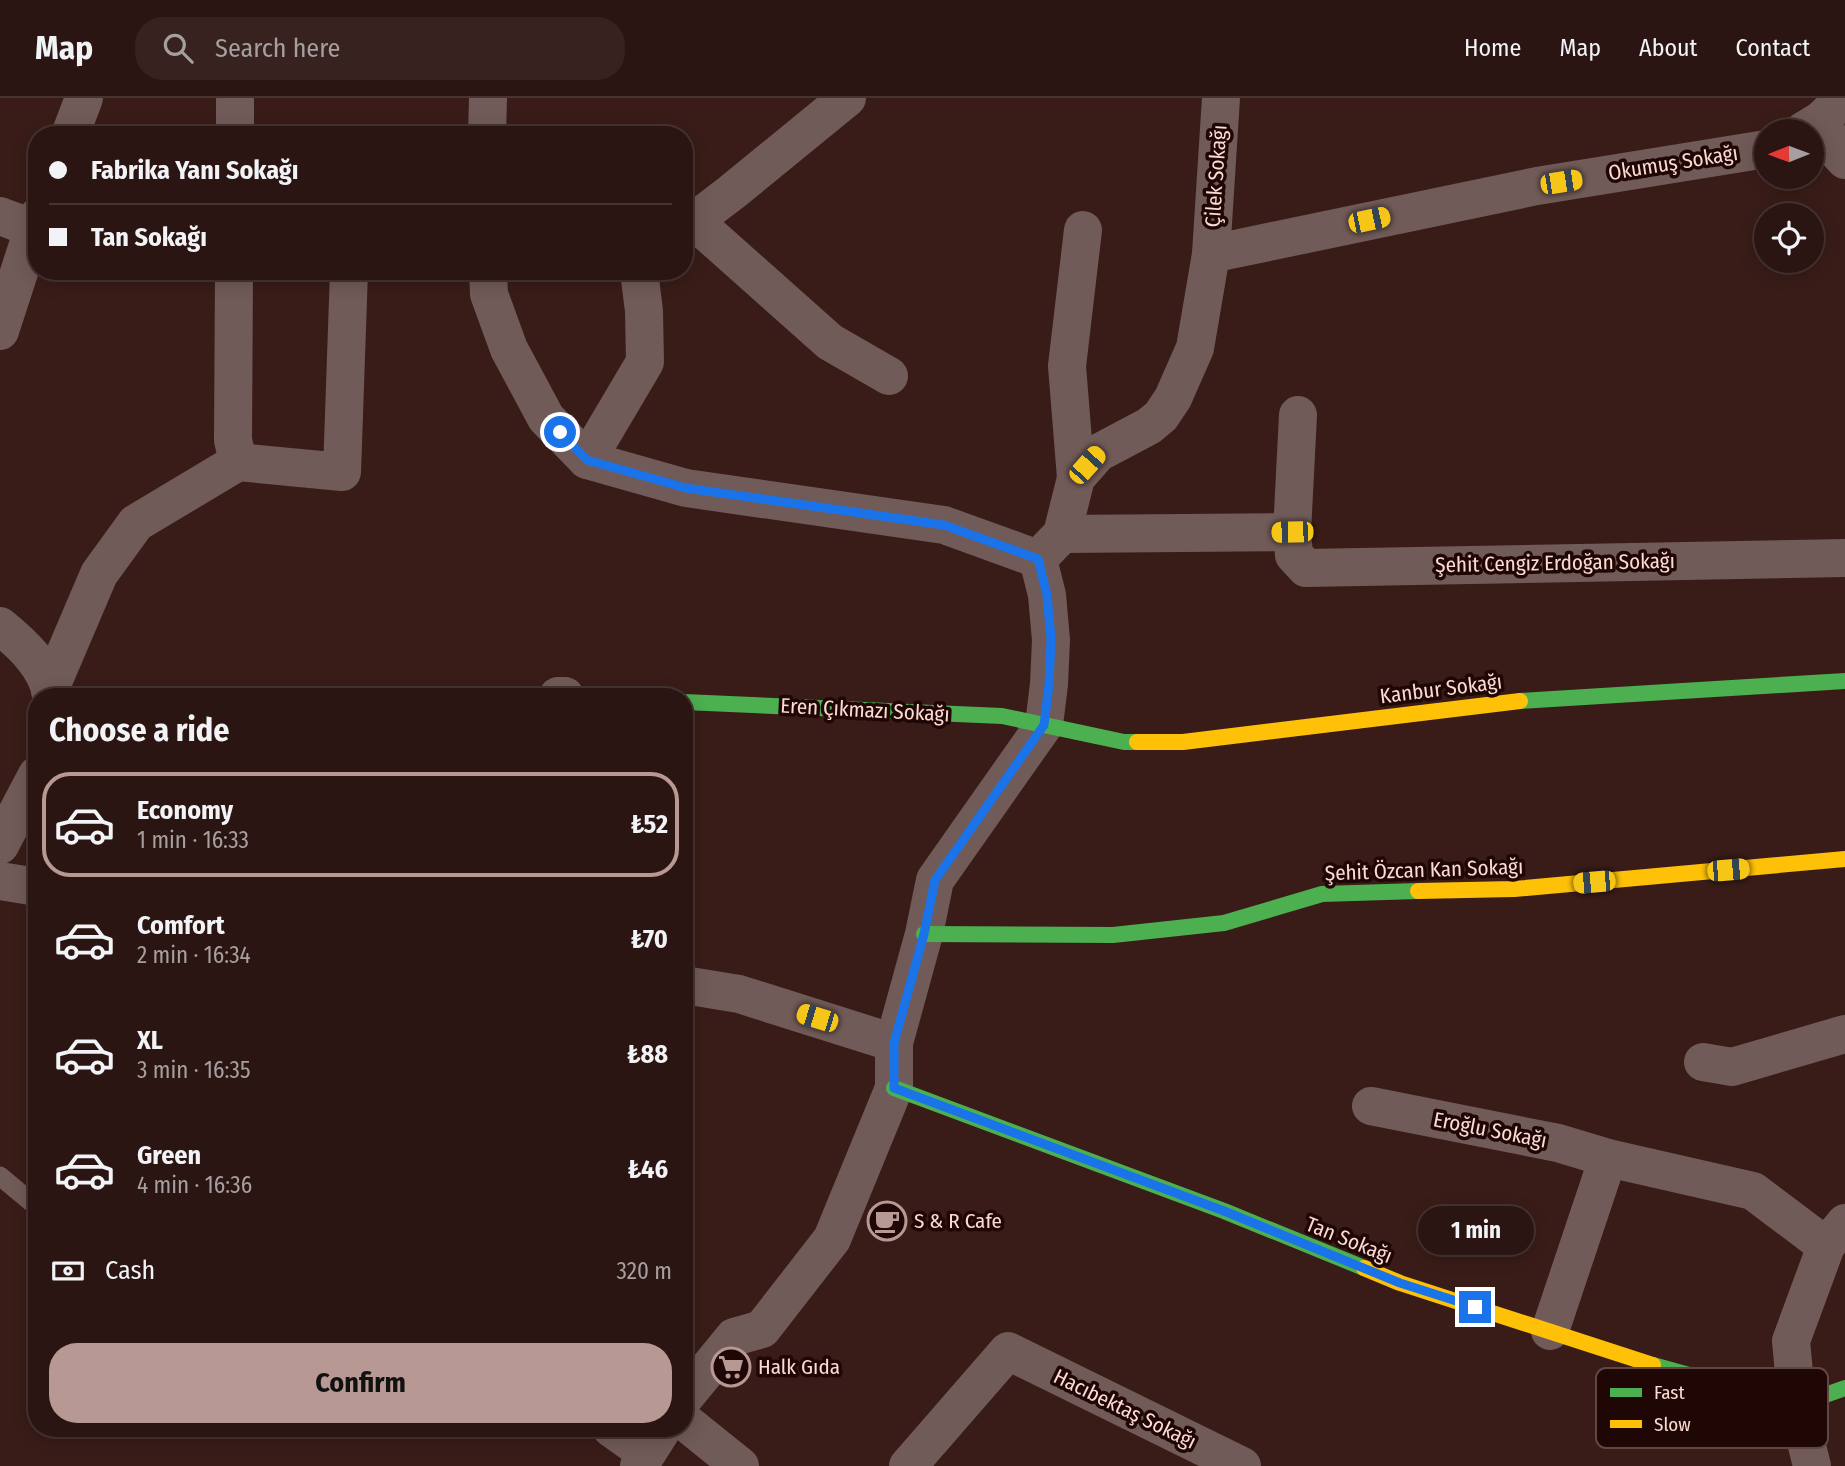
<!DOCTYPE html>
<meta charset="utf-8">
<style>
:root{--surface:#2b1512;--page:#372220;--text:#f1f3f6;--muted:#a69f9f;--line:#473432;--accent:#b89892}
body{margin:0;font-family:"Fira Sans Condensed",sans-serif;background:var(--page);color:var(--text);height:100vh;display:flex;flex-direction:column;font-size:26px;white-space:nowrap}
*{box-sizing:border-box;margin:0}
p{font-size:23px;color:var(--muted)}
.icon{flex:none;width:38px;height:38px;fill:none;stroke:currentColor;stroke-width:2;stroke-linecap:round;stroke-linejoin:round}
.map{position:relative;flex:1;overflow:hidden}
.panel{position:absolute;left:28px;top:590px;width:665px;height:749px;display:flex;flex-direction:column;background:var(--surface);border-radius:28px;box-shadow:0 4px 18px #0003,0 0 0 2px var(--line)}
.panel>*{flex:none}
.top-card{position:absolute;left:28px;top:28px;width:665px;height:154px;border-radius:28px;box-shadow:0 4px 18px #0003,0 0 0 2px var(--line);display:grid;align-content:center;height:154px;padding:0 21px;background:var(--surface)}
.needle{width:46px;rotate:269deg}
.tools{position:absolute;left:1754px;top:21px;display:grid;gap:14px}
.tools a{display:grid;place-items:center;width:70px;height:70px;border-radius:50%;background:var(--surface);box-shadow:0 4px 18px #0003,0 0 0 2px var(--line);font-size:35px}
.end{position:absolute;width:32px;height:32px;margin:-16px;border:9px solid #1a73e8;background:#fff;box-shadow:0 0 0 4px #fff}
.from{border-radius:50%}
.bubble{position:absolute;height:49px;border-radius:24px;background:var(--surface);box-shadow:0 4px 18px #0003,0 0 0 2px var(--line);font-size:23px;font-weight:700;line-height:49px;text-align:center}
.car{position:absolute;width:21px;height:42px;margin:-21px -10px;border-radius:9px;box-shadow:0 0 5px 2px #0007;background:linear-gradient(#f5c518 24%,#345 0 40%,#f5c518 0 76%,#345 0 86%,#f5c518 0)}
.top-card b{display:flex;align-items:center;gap:24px;height:66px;font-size:26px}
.top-card b+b{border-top:2px solid var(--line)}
.top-card i{width:18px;height:18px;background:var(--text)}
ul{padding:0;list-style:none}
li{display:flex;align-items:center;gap:21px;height:105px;margin:0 14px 10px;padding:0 7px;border:4px solid transparent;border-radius:28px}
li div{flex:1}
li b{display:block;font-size:26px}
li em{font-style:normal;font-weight:700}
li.current{border-color:var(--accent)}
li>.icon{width:63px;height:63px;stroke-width:1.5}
h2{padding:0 21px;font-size:32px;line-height:84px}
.pay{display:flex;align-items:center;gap:18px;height:77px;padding:0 21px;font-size:26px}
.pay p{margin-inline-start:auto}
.button{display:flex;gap:14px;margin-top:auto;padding:14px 21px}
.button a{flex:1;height:80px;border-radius:28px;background:var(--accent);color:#111;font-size:28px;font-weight:700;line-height:80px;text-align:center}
header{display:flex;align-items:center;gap:42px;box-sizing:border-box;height:98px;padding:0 35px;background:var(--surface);border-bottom:2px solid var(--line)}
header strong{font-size:33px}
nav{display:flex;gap:38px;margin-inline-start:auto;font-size:24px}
.search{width:490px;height:63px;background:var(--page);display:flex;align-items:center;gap:18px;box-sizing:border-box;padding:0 24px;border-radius:28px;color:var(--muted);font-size:26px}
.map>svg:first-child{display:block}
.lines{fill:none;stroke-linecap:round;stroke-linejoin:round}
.lane{stroke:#715b58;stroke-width:19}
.street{stroke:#715b58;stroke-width:38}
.fast{stroke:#4caf50;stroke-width:16}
.slow{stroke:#ffc107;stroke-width:16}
.route{stroke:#1a73e8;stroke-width:9}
.labels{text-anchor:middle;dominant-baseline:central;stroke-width:7;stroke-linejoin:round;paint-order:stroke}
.street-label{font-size:21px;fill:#fddad3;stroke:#1e0705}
.poi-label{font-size:21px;fill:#fddad3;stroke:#1e0705;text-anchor:start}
.key{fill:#1e0705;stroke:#614643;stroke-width:2}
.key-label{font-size:19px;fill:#fddad3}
</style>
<header>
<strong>Map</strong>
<div class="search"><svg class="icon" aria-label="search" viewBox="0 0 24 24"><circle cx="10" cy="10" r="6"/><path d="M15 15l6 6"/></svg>Search here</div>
<nav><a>Home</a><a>Map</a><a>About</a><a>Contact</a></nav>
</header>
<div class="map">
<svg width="1845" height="1368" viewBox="0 0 1845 1368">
<rect width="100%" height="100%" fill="#391c18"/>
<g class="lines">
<polyline class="lane" points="0,1078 37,1109"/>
<g class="street">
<polyline points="1821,22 1835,51 1845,62"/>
<polyline points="1803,33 1821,22 1844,0"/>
<polyline points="70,37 84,0"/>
<polyline points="235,37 235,2"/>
<polyline points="487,37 488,0"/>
<polyline points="0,118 32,130"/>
<polyline points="694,123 830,244 889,278"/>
<polyline points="684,127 694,123 732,94 847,0"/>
<polyline points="1211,156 1537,88 1766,51"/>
<polyline points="488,173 489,196 509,251 546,320 587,362 686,390 944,427 1038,461"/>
<polyline points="0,233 37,119"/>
<polyline points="1298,317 1292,434 1294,457 1306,470 1845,460"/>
<polyline points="587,362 645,264 644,213 639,173"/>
<polyline points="238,364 342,374 349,173"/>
<polyline points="1076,380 1067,268 1083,132"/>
<polyline points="1062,436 1292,434"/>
<polyline points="1038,461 1062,436 1076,380 1098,355 1149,328 1161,318 1173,300 1195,250 1211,156 1221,0"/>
<path d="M0 528C21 545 48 569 51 598"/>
<polyline points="50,591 99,476 136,425 238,364 233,342 234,173"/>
<polyline points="558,598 565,598"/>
<polyline points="0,747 37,677"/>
<polyline points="0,783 37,789"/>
<polyline points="684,887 739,896 894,945"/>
<polyline points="1703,964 1732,969 1845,936"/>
<polyline points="1371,1008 1558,1045 1608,1060 1753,1093 1826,1148"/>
<polyline points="1550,1233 1608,1060"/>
<polyline points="684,1300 734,1239 762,1231 832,1141 894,990 894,945 924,836 935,782 1044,627 1049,586 1051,542 1047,497 1038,461"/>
<polyline points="684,1323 740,1368"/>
<polyline points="611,1330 646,1355"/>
<polyline points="639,1368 663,1330"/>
<polyline points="908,1368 1008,1253 1242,1368"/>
<polyline points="1812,1368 1797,1307 1791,1243 1826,1148 1845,1125"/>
</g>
<g class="fast">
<polyline points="1520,603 1845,583"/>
<polyline points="684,604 1002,618 1124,644 1137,644"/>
<polyline points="924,836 1113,837 1224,825 1322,796 1418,793"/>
<polyline points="894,990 1224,1113 1364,1170"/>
<polyline points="1653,1267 1797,1307 1845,1290"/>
</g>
<g class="slow">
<polyline points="1137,644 1183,644 1520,603"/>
<polyline points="1418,793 1514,791 1845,761"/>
<polyline points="1364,1170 1400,1185 1653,1267"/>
</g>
</g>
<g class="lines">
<polyline class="route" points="560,334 587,362 686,390 944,427 1038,461 1047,497 1051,541 1049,586 1044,627 935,782 924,836 894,945 894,990 1224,1113 1400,1185 1475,1209"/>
</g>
<defs>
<symbol id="cafe-ring" viewBox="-11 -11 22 22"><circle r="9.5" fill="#1e0705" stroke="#b89892" stroke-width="1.5"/><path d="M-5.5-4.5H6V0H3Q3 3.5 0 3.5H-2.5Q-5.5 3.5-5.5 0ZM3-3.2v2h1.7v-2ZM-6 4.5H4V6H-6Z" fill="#b89892"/></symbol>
<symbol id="supermarket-ring" viewBox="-11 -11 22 22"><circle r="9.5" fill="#1e0705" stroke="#b89892" stroke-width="1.5"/><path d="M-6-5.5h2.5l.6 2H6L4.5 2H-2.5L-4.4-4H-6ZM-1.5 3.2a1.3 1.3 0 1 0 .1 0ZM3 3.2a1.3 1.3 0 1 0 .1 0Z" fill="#b89892"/></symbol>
</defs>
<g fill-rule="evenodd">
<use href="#cafe-ring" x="865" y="1101" width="44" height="44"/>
<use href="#supermarket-ring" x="709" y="1247" width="44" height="44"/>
</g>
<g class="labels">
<g class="street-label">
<text transform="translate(1673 65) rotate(-9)">Okumuş Sokağı</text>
<text transform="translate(1216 78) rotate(-86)">Çilek Sokağı</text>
<text transform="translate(1555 465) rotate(-1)">Şehit Cengiz Erdoğan Sokağı</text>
<text transform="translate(1441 591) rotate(-7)">Kanbur Sokağı</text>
<text transform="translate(865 612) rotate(3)">Eren Çıkmazı Sokağı</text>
<text transform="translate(1424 772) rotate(-2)">Şehit Özcan Kan Sokağı</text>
<text transform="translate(1490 1032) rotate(11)">Eroğlu Sokağı</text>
<text transform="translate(1349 1142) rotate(22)">Tan Sokağı</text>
<text transform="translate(1125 1311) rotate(26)">Hacıbektaş Sokağı</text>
</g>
<g class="poi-label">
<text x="914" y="1123">S &amp; R Cafe</text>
<text x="758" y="1269">Halk Gıda</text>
</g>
</g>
<rect x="1596" y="1270" width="232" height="80" rx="10" class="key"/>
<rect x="1610" y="1290" width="32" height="9" fill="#4caf50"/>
<rect x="1610" y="1322" width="32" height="8" fill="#ffc107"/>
<g class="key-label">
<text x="1654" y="1301">Fast</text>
<text x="1654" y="1333">Slow</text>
</g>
</svg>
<div class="tools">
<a><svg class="needle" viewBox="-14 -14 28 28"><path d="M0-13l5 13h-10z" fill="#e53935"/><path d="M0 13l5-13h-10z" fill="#a69f9f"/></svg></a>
<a><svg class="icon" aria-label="locate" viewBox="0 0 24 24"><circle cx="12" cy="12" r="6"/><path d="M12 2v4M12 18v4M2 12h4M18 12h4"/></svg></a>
</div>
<i class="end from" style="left:560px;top:334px"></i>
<i class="end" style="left:1475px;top:1209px"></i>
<div class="bubble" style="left:1418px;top:1108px;width:116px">1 min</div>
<i class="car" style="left:1561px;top:84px;rotate:81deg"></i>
<i class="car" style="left:1369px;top:122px;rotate:78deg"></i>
<i class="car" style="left:1087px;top:367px;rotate:42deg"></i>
<i class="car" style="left:1292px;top:434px;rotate:269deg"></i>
<i class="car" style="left:1728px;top:772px;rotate:85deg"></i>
<i class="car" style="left:1594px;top:784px;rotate:265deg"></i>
<i class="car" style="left:817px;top:920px;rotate:287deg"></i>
<div class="top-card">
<b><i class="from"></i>Fabrika Yanı Sokağı</b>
<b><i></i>Tan Sokağı</b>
</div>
<section class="panel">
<h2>Choose a ride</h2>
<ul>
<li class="current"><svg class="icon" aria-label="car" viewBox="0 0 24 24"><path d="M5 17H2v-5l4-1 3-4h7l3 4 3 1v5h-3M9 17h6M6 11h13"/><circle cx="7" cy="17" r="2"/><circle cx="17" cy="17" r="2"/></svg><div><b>Economy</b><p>1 min · 16:33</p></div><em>₺52</em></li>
<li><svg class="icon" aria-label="car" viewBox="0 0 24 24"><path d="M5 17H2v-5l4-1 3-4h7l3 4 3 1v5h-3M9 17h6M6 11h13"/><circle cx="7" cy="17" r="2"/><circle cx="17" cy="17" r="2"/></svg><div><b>Comfort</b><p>2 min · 16:34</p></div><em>₺70</em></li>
<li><svg class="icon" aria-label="car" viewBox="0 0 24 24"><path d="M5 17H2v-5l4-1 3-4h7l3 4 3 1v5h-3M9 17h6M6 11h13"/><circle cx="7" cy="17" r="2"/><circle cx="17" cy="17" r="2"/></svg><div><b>XL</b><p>3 min · 16:35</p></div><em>₺88</em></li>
<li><svg class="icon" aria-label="car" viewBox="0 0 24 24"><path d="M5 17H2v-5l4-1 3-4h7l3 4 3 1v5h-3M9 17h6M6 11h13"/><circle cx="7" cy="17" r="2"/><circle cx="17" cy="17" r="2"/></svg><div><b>Green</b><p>4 min · 16:36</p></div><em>₺46</em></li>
</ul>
<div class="pay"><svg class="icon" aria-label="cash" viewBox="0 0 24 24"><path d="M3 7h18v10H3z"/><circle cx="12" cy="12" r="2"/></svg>Cash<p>320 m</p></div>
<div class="button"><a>Confirm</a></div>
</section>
</div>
